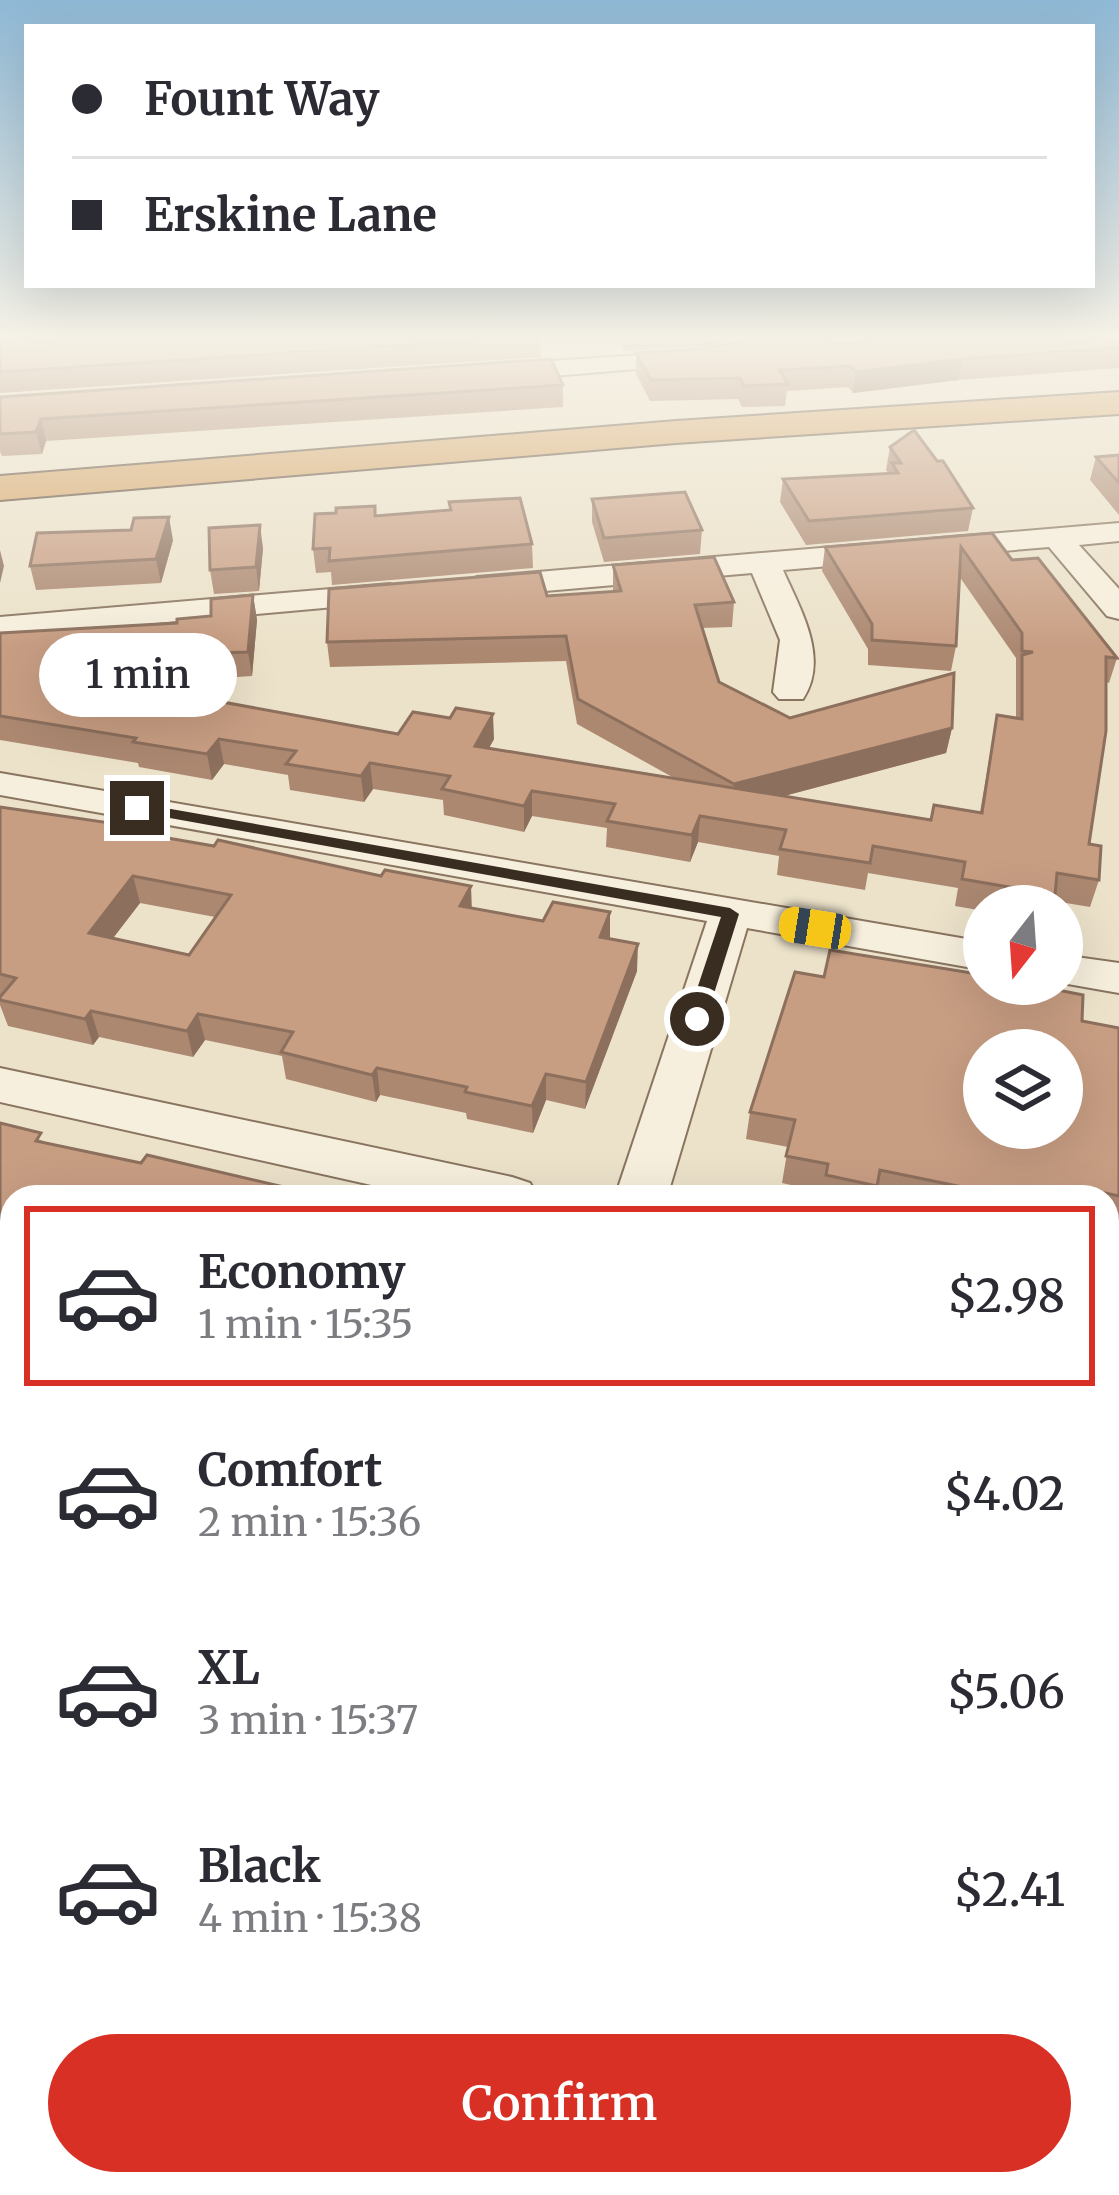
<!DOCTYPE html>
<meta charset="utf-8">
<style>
:root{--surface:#fff;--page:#f7f7f7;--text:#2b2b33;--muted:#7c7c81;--line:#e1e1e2;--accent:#d93025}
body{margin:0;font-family:Merriweather,serif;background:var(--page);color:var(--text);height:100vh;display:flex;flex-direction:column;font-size:45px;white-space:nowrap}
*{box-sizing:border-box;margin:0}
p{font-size:39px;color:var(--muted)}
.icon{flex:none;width:66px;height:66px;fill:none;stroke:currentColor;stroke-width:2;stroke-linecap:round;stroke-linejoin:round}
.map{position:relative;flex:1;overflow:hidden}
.side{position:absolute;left:0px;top:1185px;width:1119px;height:1011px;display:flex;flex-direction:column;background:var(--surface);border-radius:36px 36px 0 0;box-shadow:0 12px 48px #0002}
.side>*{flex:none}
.hud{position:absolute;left:24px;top:24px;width:1071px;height:264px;border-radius:0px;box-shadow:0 12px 48px #0002;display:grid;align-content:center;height:264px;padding:0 48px;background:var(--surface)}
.needle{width:78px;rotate:197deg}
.buttons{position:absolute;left:963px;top:885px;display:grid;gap:24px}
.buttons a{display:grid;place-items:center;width:120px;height:120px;border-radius:50%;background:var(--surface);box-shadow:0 12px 48px #0002;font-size:60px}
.end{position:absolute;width:54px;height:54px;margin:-27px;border:15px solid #392d22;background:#fff;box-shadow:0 0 0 6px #fff}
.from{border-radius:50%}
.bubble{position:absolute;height:84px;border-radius:42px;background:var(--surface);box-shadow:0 12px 48px #0002;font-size:39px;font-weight:600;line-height:84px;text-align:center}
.car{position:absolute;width:36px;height:72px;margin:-36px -18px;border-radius:15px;box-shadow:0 0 9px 3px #0007;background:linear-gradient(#f5c518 24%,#345 0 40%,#f5c518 0 76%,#345 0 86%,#f5c518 0)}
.hud b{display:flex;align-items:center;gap:42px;height:114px;font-size:45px}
.hud b+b{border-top:3px solid var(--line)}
.hud i{width:30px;height:30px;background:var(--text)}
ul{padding:21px 0 0;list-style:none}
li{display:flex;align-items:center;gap:36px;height:180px;margin:0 24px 18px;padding:0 24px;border:6px solid transparent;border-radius:0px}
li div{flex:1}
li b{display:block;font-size:45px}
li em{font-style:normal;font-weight:600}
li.on{border-color:var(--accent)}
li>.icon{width:108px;height:108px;stroke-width:1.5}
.action{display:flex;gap:24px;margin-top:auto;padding:24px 48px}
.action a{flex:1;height:138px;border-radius:72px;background:var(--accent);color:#fff;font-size:48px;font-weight:600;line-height:138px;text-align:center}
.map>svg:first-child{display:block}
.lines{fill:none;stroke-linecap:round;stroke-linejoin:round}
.minor-casing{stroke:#88745f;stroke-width:4}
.motorway-casing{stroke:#564333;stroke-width:4}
.minor{fill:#f7efdd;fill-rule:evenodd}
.motorway{fill:#d4a162;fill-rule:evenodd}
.wall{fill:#ac8871;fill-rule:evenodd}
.shaded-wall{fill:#8c6f5c}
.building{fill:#c89e83;stroke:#8c6f5c;stroke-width:3;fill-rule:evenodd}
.route{fill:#392d22}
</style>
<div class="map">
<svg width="1119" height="2195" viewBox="0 0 1119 2195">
<rect width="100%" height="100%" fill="#ece2ca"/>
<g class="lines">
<defs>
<g id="minor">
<polygon points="699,351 708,353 711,358 708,363 493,381 480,373 493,365"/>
<path d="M1119 523V541L1079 545 1119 589V619L1107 616 1049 547 783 570C800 609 830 658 803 699H779L773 692 780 640 752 573 477 597 461 587 477 577Z"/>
<polygon points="390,584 406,594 401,601 0,637 0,617"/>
<polygon points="0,773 984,942 984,970 747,928 667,1197 615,1197 707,921 0,795"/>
<polygon points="1062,955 1119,963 1119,993 1062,983"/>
<polygon points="0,1068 512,1177 530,1183 538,1197 425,1197 0,1102"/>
<polygon points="1107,1303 1119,1305 1119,1351 1107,1349"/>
<polygon points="1119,1872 1119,1966 1107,1971 1107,1877"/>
<polygon points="1107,2149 1119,2154 1119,2195 1051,2195 1052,2184 1107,2184"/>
</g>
<polygon id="motorway" points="1119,392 1119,414 676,443 0,500 0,476 676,421"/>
</defs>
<use href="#minor" class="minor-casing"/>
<use href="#motorway" class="motorway-casing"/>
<use href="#minor" class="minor"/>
<use href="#motorway" class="motorway"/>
</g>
<g class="wall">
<polygon points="0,340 540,340 541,357 0,393"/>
<polygon points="618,340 729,340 706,346 624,351"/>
<polygon points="1119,340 1119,368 958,380 853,393 848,387 787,391 785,406 742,407 738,399 650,401 636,374 636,353 709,348 843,343"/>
<polygon points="563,385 563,407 46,441 42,454 2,456 0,452 0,397"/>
<polygon points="890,447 973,508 968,531 806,545 780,502 783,479 889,474 886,470"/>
<polygon points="1119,455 1119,515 1090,480 1096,457"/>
<polygon points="592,499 702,530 700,554 604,562 592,522"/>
<polygon points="449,502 532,544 533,568 332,585 331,572 316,573 313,549 376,516 449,510"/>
<polygon points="992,533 1012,560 1117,658 1109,683 1106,682 1089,844 1099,880 1090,907 1054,901 1052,906 984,906 984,911 955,906 958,888 868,873 865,890 777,875 779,856 698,842 690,862 606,847 607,828 532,816 524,832 444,815 443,800 373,789 364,802 290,790 288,775 224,764 212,780 139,767 138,763 0,740 0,633 177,623 211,616 253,595 257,620 252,676 222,678 221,688 160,691 398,734 494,739 489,748 674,778 577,724 566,661 330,667 327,642 547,596 613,592 613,565 734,602 732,627 702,628 719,682 790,718 952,728 946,753 784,796 931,819 980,812 997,715 1016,718 1016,658 959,576 956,646 951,671 868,665 868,649 822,571 825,547"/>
<polygon points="173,540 161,583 36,590 30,566"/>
<polygon points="263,548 259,591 214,594 210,570"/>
<path d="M0 807 131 826 133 832 609 939 637 971 585 1109 546 1100 533 1133 467 1119 466 1113 380 1095 376 1102 286 1079 282 1056 205 1040 193 1057 99 1037 93 1045 8 1026 0 1005ZM140 903 215 917 189 955 113 938Z"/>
<polygon points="1082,1021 1119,1028 1119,1225 1107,1223 1107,1197 822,1197 823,1192 782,1183 788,1147 746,1139 750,1112"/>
<polygon points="0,1123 45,1142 141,1163 327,1197 12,1197 12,1286 0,1283"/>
<polygon points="1107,1405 1119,1408 1119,1522 1107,1519"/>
<polygon points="1119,1615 1119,1713 1116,1712 1117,1619"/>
<polygon points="754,2184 890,2184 888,2195 752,2195"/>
</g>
<g class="shaded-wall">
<polygon points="707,340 729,340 706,346"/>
<polygon points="962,359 958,380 853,393 856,372"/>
<polygon points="41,419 46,441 42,454 36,432"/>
<polygon points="169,517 173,540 161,583 156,559"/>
<polygon points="260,525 263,548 259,591 256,567"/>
<polygon points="0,550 4,566 0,583"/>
<polygon points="253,595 257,620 252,676 248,652"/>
<polygon points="217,653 222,678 221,688 217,663"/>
<polygon points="493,714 494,739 476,771 475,746"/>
<polygon points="952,728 946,753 731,810 734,784"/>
<polygon points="219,739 224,764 212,780 207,754"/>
<polygon points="370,763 373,789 364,802 361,776"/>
<polygon points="532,791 532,816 524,832 524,806"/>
<polygon points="700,816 698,842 690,862 692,835"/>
<polygon points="133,876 140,903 97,959 89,933"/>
<polygon points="471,886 472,912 460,906"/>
<polygon points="610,912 610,938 600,937"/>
<polygon points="638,944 637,971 585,1109 586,1082"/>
<polygon points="91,1011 99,1037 93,1045 85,1019"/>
<polygon points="198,1014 205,1040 193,1057 187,1031"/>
<polygon points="377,1068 380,1095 376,1102 372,1075"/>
<polygon points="546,1074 546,1100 533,1133 532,1106"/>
</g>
<g class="building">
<polygon points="0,340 482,340 0,372"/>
<polygon points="744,340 824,340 843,343 879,340 1119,340 1119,348 962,359 856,372 850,366 780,370 788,384 744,386 740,378 651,380 636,353 709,348"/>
<polygon points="551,359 563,385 41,419 36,432 0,434 0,397"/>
<polygon points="914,430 937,461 943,461 973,508 809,521 783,479 898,473 892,463 901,463 890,447"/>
<polygon points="1119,455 1119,483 1096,457"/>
<polygon points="685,492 702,530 604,538 592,499"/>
<polygon points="520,498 532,544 329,561 330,548 313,549 315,514 336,513 336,508 375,506 375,516 451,510 449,502"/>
<polygon points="169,517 156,559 30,566 37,533 131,530 134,518"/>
<polygon points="260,525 256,567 210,570 209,528"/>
<polygon points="992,533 1012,560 1038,558 1117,658 1106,657 1106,731 1089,844 1101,846 1099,880 1057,873 1055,895 962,879 965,862 873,846 870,863 780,849 786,830 700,816 692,835 607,821 615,804 532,791 524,806 442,789 450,776 370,763 361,776 286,764 296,751 219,739 207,754 133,742 136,738 0,716 0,633 177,623 177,619 211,616 211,599 253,595 248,652 217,653 217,663 97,668 96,679 398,734 413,712 450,718 456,708 493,714 475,746 931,820 934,805 982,813 997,715 1022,719 1022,655 1033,652 1022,651 1022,633 961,547 956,646 872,640 872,624 825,547"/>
<polygon points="714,557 734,602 695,605 719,682 790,718 954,673 952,728 734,784 578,699 566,636 327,642 329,589 540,572 547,596 621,591 613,565"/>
<path d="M0 807 131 826 127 831 214 846 218 840 381 876 385 870 471 886 460 906 543 921 553 902 610 912 600 937 638 944 586 1082 546 1074 532 1106 465 1092 467 1087 377 1068 372 1075 281 1052 293 1032 198 1014 187 1031 91 1011 85 1019 0 1000V997L16 978 0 974ZM133 876 231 895 189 955 89 933Z"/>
<path d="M830 950 984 975V984H1028L1083 995 1082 1021 1119 1028V1196L1078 1187V1197H966L967 1188 880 1170 877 1186 826 1175 828 1164 786 1156 795 1120 750 1112 795 972 824 977ZM984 1050H1062V1128H984Z"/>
<polygon points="0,1123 41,1133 36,1141 141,1163 147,1155 327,1197 12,1197 12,1254 10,1258 0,1255"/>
<polygon points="1107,1405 1119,1408 1119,1489 1107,1486"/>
<polygon points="760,2184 890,2184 888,2195 758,2195"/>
</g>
<linearGradient id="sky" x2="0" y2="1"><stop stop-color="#8fb9d6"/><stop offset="0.52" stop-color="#f6f2e7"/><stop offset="1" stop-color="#f6f2e7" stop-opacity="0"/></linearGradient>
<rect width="1119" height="648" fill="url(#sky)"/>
<polygon class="route" points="137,803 730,908 739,914 706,1019 697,1025 687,1019 721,917 131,811 131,805"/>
</svg>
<div class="buttons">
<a><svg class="needle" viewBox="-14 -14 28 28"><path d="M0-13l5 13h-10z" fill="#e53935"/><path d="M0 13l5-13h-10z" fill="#7c7c81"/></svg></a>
<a><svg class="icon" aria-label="layers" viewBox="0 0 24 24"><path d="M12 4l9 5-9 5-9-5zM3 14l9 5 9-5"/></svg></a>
</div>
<i class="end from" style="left:697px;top:1019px"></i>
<i class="end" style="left:137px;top:808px"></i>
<div class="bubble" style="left:39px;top:633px;width:198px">1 min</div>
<i class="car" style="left:815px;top:928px;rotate:279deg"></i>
<div class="hud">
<b><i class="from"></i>Fount Way</b>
<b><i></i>Erskine Lane</b>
</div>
<section class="side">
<ul>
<li class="on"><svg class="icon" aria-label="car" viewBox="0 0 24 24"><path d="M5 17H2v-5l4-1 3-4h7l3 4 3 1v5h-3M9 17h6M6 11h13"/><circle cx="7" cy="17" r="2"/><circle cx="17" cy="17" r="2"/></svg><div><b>Economy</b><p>1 min · 15:35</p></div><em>$2.98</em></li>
<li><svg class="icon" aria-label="car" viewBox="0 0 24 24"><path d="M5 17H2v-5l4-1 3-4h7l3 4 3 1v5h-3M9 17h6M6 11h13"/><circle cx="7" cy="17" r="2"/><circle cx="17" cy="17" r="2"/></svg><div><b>Comfort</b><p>2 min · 15:36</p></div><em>$4.02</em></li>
<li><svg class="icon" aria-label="car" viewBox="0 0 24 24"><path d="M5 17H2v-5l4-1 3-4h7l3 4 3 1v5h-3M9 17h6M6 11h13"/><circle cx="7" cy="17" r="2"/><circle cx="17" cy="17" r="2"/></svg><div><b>XL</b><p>3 min · 15:37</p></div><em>$5.06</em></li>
<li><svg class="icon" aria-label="car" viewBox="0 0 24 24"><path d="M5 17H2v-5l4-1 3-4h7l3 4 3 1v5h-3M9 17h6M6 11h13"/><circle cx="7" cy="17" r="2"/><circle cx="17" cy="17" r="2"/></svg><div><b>Black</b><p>4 min · 15:38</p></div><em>$2.41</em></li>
</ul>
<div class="action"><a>Confirm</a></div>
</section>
</div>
